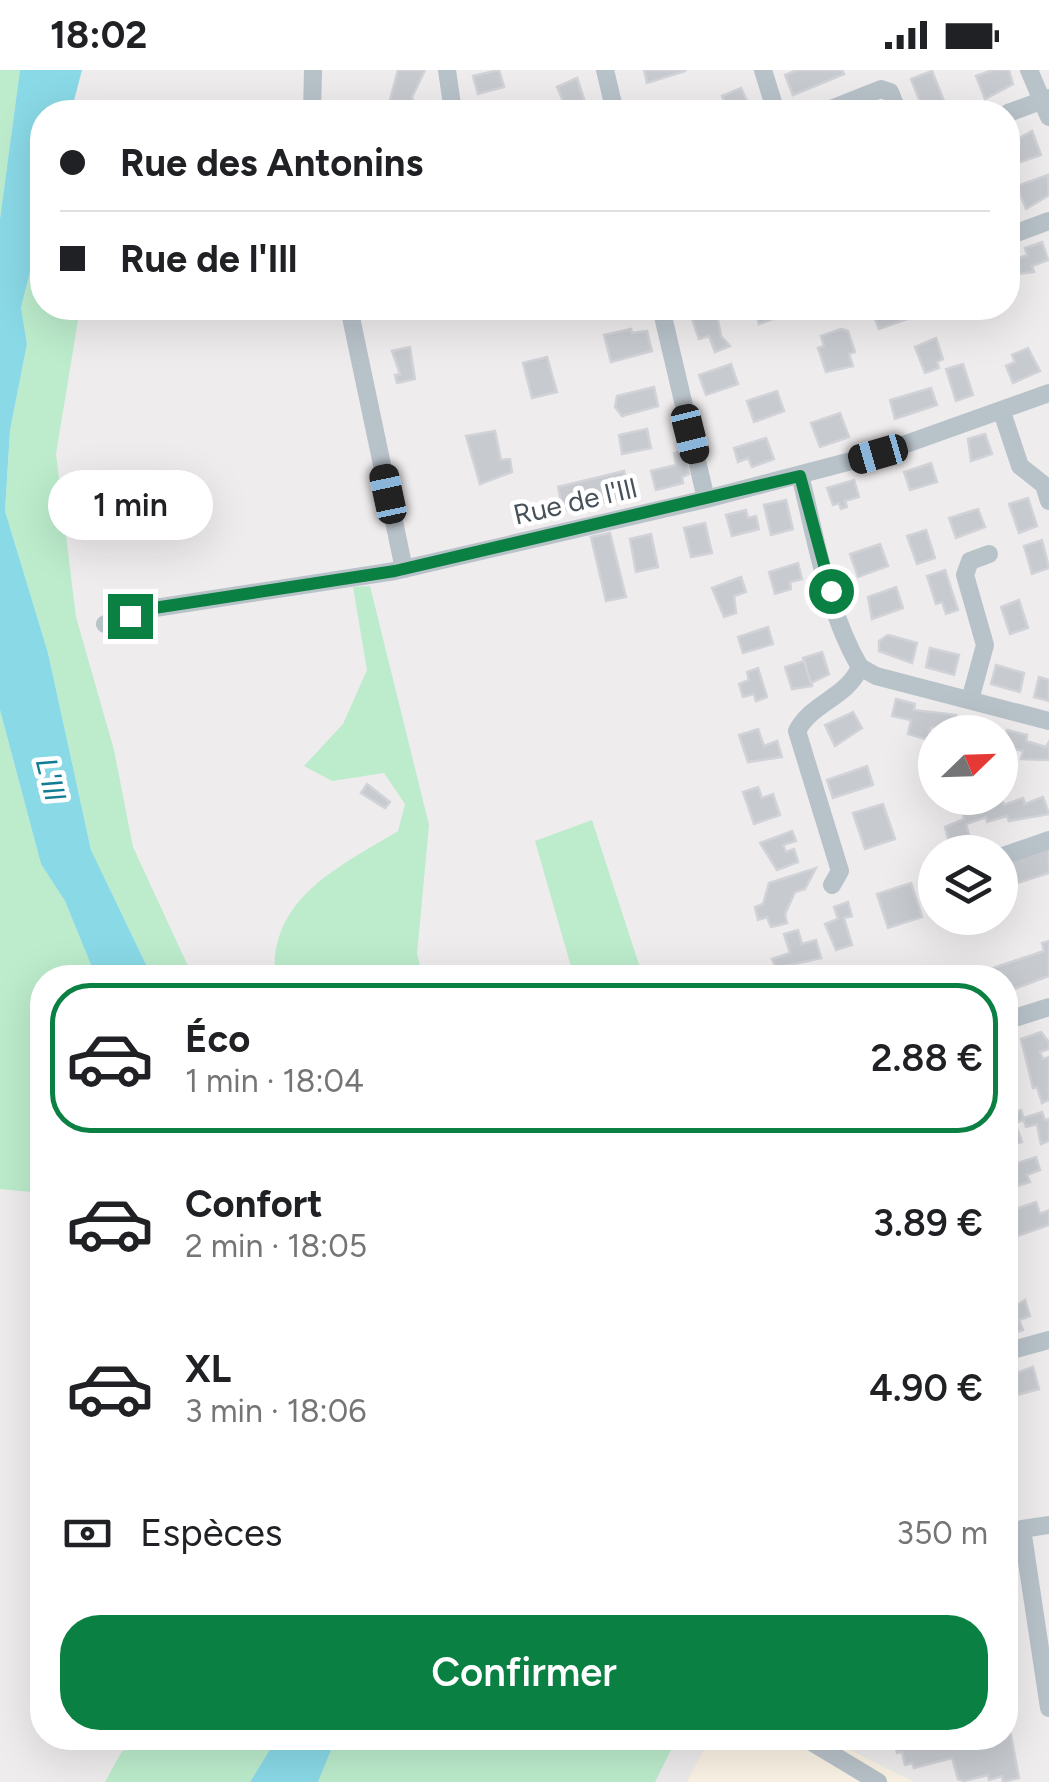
<!DOCTYPE html>
<html lang="fr">
<meta charset="utf-8">
<style>
:root{--surface:#fff;--page:#f2f2f2;--text:#202124;--muted:#757577;--line:#e0e0e0;--accent:#0b8043}
body{margin:0;font-family:Figtree,sans-serif;background:var(--page);color:var(--text);height:100vh;display:flex;flex-direction:column;font-size:38px;white-space:nowrap}
*{box-sizing:border-box;margin:0}
p{font-size:32px;color:var(--muted)}
.icon{flex:none;width:55px;height:55px;fill:none;stroke:currentColor;stroke-width:2;stroke-linecap:round;stroke-linejoin:round}
.map{position:relative;flex:1;overflow:hidden}
.panel{position:absolute;left:30px;top:895px;width:988px;height:785px;display:flex;flex-direction:column;background:var(--surface);border-radius:40px;box-shadow:0 10px 40px #0002}
.panel>*{flex:none}
.banner{position:absolute;left:30px;top:30px;width:990px;height:220px;border-radius:40px;box-shadow:0 10px 40px #0002;display:grid;align-content:center;height:220px;padding:0 30px;background:var(--surface)}
.needle{width:65px;rotate:67deg}
.fabs{position:absolute;left:918px;top:645px;display:grid;gap:20px}
.fabs a{display:grid;place-items:center;width:100px;height:100px;border-radius:50%;background:var(--surface);box-shadow:0 10px 40px #0002;font-size:50px}
.end{position:absolute;width:45px;height:45px;margin:-22px;border:12px solid #0b8043;background:#fff;box-shadow:0 0 0 5px #fff}
.from{border-radius:50%}
.bubble{position:absolute;height:70px;border-radius:35px;background:var(--surface);box-shadow:0 10px 40px #0002;font-size:32px;font-weight:600;line-height:70px;text-align:center}
.car{position:absolute;width:30px;height:60px;margin:-30px -15px;border-radius:12px;box-shadow:0 0 8px 2px #0007;background:linear-gradient(#222 24%,#8ab4d8 0 40%,#222 0 76%,#8ab4d8 0 86%,#222 0)}
.banner b{display:flex;align-items:center;gap:35px;height:95px;font-size:38px}
.banner b+b{border-top:2px solid var(--line)}
.banner i{width:25px;height:25px;background:var(--text)}
ul{padding:18px 0 0;list-style:none}
li{display:flex;align-items:center;gap:30px;height:150px;margin:0 20px 15px;padding:0 10px;border:5px solid transparent;border-radius:40px}
li div{flex:1}
li b{display:block;font-size:38px}
li em{font-style:normal;font-weight:600}
li.active{border-color:var(--accent)}
li>.icon{width:90px;height:90px;stroke-width:1.5}
.pay{display:flex;align-items:center;gap:25px;height:110px;padding:0 30px;font-size:38px}
.pay p{margin-inline-start:auto}
.cta{display:flex;gap:20px;margin-top:auto;padding:20px 30px}
.cta a{flex:1;height:115px;border-radius:40px;background:var(--accent);color:#fff;font-size:40px;font-weight:600;line-height:115px;text-align:center}
.status{display:flex;justify-content:space-between;align-items:center;height:70px;padding:0 50px;background:var(--surface);direction:ltr}
.status svg{height:28px;fill:currentColor}
.map>svg:first-child{display:block}
.commercial{fill:#fbf3e5}
.green{fill:#bceccc}
.water{fill:#8ad9e7}
.building{fill:#c7cacf;stroke:#d1d3d8;stroke-width:2.5}
.lines{fill:none;stroke-linecap:round;stroke-linejoin:round}
.minor{stroke:#b8c2c9;stroke-width:18}
.route{stroke:#0b8043;stroke-width:12}
.labels{text-anchor:middle;dominant-baseline:central;stroke-width:9;stroke-linejoin:round;paint-order:stroke}
.street-label{font-size:28px;fill:#465159;stroke:#fff}
.water-label{font-size:30px;font-style:italic;fill:#127d92;stroke:#fff}
</style>
<div class="status"><b>18:02</b><svg viewBox="0 0 49 12"><path d="M0 12V9h3v3zM5 12V6h3v6zM10 12V3h3v9zM15 12V0h3v12zM26 1h20v11H26zM47 4h2v5h-2z"/></svg></div>
<div class="map">
<svg width="1049" height="1712" viewBox="0 0 1049 1712">
<rect width="100%" height="100%" fill="#efeced"/>
<polygon class="commercial" points="710,1668 827,1668 914,1712 687,1712"/>
<g class="green">
<polygon points="0,0 20,0 0,149"/>
<polygon points="42,154 42,238 80,238 56,384 76,547 114,680 133,777 193,907 152,907 91,780 48,583 5,441 10,360 27,274 21,239"/>
<path d="M370 516 429 755 417 884 423 907H275C269 828 339 797 398 761L405 734 384 703 332 711 304 696 343 654 367 600 353 517Z"/>
<polygon points="0,640 41,794 65,831 96,907 42,908 42,1123 0,1119"/>
<polygon points="592,750 643,907 574,907 535,771"/>
<polygon points="197,1668 277,1668 250,1712 105,1712 122,1681"/>
<polygon points="336,1668 677,1668 655,1712 318,1712"/>
</g>
<g class="water">
<polygon points="20,0 82,0 71,42 42,42 42,154 21,238 27,274 10,360 5,441 48,583 91,780 152,907 96,907 65,831 41,794 0,640 0,149"/>
<polygon points="277,1668 336,1668 318,1712 250,1712"/>
</g>
<g class="building">
<polygon points="398,0 425,0 412,27 416,39 408,42 405,34 390,30"/>
<polygon points="499,0 504,17 478,24 473,6"/>
<polygon points="644,0 685,0 685,1 647,13"/>
<polygon points="797,0 842,0 844,4 793,25 785,5"/>
<polygon points="993,0 1009,0 1013,14 985,29 976,6"/>
<polygon points="932,1 948,41 943,42 924,42 911,9"/>
<polygon points="577,8 585,32 566,38 557,17"/>
<polygon points="741,18 751,40 729,42 722,26"/>
<polygon points="1032,61 1041,85 1008,96 1008,74"/>
<polygon points="1048,105 1049,125 1026,139 1017,116"/>
<polygon points="1042,172 1048,190 1032,196 1034,202 1008,205 1008,185 1012,183 1014,190 1027,185 1025,178"/>
<polygon points="754,238 787,238 789,243 759,254"/>
<polygon points="917,238 919,245 879,259 871,239"/>
<polygon points="716,240 721,266 730,276 715,282 709,266 699,269 692,249"/>
<polygon points="631,259 632,263 647,261 652,281 611,292 604,265"/>
<polygon points="841,259 848,261 855,282 849,284 853,296 826,302 818,278 824,276 821,266"/>
<polygon points="936,268 943,289 937,292 939,298 925,303 915,277"/>
<polygon points="410,277 415,309 397,313 395,305 400,304 392,281"/>
<polygon points="1028,278 1040,301 1013,313 1006,296 1015,292 1012,285"/>
<polygon points="547,287 557,322 532,328 523,293"/>
<polygon points="731,294 738,314 706,325 699,305"/>
<polygon points="963,294 973,325 956,331 946,299"/>
<polygon points="654,317 658,336 622,346 615,337 617,326"/>
<polygon points="931,318 937,335 895,349 890,330"/>
<polygon points="777,321 784,341 754,352 747,331"/>
<polygon points="840,343 849,367 820,377 811,353"/>
<polygon points="647,359 651,378 622,384 619,365"/>
<polygon points="495,361 501,390 510,389 512,402 480,414 466,366"/>
<polygon points="985,364 992,384 971,391 968,369"/>
<polygon points="766,368 774,389 752,397 748,388 738,392 734,378"/>
<polygon points="683,381 689,404 682,407 683,413 656,420 651,401 676,395 674,383"/>
<polygon points="931,393 937,412 910,420 904,402"/>
<polygon points="624,401 630,427 563,441 558,417"/>
<polygon points="854,410 859,427 845,431 847,437 841,439 839,433 833,435 827,418"/>
<polygon points="1028,428 1037,456 1019,463 1009,434"/>
<polygon points="786,430 793,459 771,465 764,435"/>
<polygon points="978,439 985,457 956,468 949,448"/>
<polygon points="746,440 748,448 756,446 759,459 732,466 726,445"/>
<polygon points="705,453 712,483 691,487 684,458"/>
<polygon points="926,460 935,488 917,494 907,466"/>
<polygon points="610,463 626,527 606,531 591,467"/>
<polygon points="651,464 658,497 636,502 630,469"/>
<polygon points="1042,470 1049,498 1032,504 1024,476"/>
<polygon points="880,474 888,496 858,507 850,484"/>
<polygon points="798,493 802,509 790,512 791,519 775,524 769,502"/>
<polygon points="945,500 958,540 946,544 942,532 936,534 927,506"/>
<polygon points="741,507 746,522 734,526 736,543 724,547 712,518"/>
<polygon points="896,517 903,538 872,549 868,527"/>
<polygon points="1019,530 1028,558 1010,564 1001,537"/>
<polygon points="768,557 773,574 743,583 738,567"/>
<polygon points="888,565 917,573 912,593 879,581 879,571"/>
<polygon points="930,578 959,585 954,605 926,597"/>
<polygon points="822,582 829,604 811,613 803,588"/>
<polygon points="804,591 812,616 792,619 785,597"/>
<polygon points="996,595 1024,603 1020,622 991,614"/>
<polygon points="758,598 767,627 756,631 754,624 743,627 739,614 749,610 747,602"/>
<polygon points="1039,607 1049,610 1049,631 1034,627"/>
<polygon points="896,629 915,634 914,640 956,645 954,651 995,657 993,662 931,657 928,670 908,664 911,650 892,646"/>
<polygon points="853,642 862,658 835,676 825,655"/>
<polygon points="758,659 764,676 777,671 782,687 748,692 739,665"/>
<polygon points="1007,660 1027,665 1026,671 1046,677 1049,672 1049,690 1021,689 1023,681 1003,677"/>
<polygon points="867,696 873,715 833,728 827,710"/>
<polygon points="367,714 390,732 385,738 361,723"/>
<polygon points="758,717 762,728 773,724 780,745 754,754 743,722"/>
<polygon points="1043,727 1049,744 1009,751 1007,746 987,752 986,747 966,754 969,765 949,772 945,757 964,749 961,738 968,734 980,731 982,737 1002,730 1004,735 1023,728 1025,734"/>
<polygon points="883,734 895,769 865,779 853,743"/>
<polygon points="792,761 796,771 783,775 786,782 794,779 798,792 777,800 760,773"/>
<polygon points="1049,777 1049,803 1005,817 1010,832 1000,835 1000,793"/>
<polygon points="816,798 805,819 795,822 785,844 787,853 771,857 767,847 758,850 755,837 763,834 769,813"/>
<polygon points="911,813 922,847 888,858 877,824"/>
<polygon points="848,832 852,846 844,848 852,875 836,880 825,854 838,849 834,837"/>
<polygon points="798,860 802,874 816,870 821,888 776,898 772,889 790,883 784,864"/>
<polygon points="1049,871 1049,906 1009,921 1005,908 986,908 984,901 1044,881 1042,873"/>
<polygon points="1041,962 1049,972 1049,979 1040,982 1043,989 1049,987 1049,1030 1042,1033 1037,1017 1033,1018 1021,969"/>
<polygon points="1021,1040 1024,1050 1015,1053 1022,1072 1005,1077 1005,1045"/>
<polygon points="1042,1042 1045,1050 1049,1049 1049,1071 1041,1074 1037,1054 1026,1057 1023,1048"/>
<polygon points="1036,1087 1040,1100 1027,1105 1030,1112 1005,1120 1005,1097"/>
<polygon points="1036,1132 1040,1144 1049,1140 1049,1155 1014,1167 1012,1160 1005,1163 1010,1141"/>
<polygon points="1025,1230 1030,1246 1019,1250 1023,1260 1005,1266 1005,1242"/>
<polygon points="1033,1297 1039,1319 1009,1327 1005,1307"/>
<polygon points="1006,1518 1015,1569 1007,1571 1005,1562"/>
<polygon points="1006,1639 1019,1708 1003,1712 1002,1706 989,1710 988,1705 964,1711 958,1709 952,1688 914,1698 912,1693 905,1695 902,1682 897,1683 893,1668 1005,1668"/>
</g>
<g class="lines">
<g class="minor">
<polyline points="447,0 453,42"/>
<polyline points="605,0 615,42"/>
<polyline points="763,0 776,42"/>
<polyline points="1029,0 1049,47"/>
<polyline points="312,42 313,0"/>
<polyline points="823,42 881,19 890,22 898,42"/>
<polyline points="1008,43 1049,28"/>
<polyline points="1008,166 1049,151"/>
<polyline points="349,238 404,499"/>
<polyline points="661,238 706,429"/>
<polyline points="1002,342 1020,396 1044,415 1049,431"/>
<path d="M800 405C816 468 827 541 860 597"/>
<polyline points="105,554 155,538 395,501 706,429 878,384 1049,323"/>
<polyline points="860,597 876,606 1049,651"/>
<polyline points="970,630 985,575 965,505 970,491 989,484"/>
<polyline points="1000,787 1049,770"/>
<polyline points="934,810 935,810"/>
<path d="M832 815 840 801 797 661C812 632 847 628 860 597"/>
<polyline points="1005,951 1049,937"/>
<polyline points="1005,1282 1049,1270"/>
<polyline points="1049,1455 1022,1459 1049,1638"/>
<polyline points="805,1668 878,1712"/>
</g>
</g>
<g class="lines">
<polyline class="route" points="130,546 154,538 395,501 800,406 831,521"/>
</g>
<g class="labels">
<g class="street-label">
<text transform="translate(575 431) rotate(-13)">Rue de l'Ill</text>
</g>
<g class="water-label">
<text transform="translate(51 709) rotate(76)">L'Ill</text>
</g>
</g>
</svg>
<div class="fabs">
<a><svg class="needle" viewBox="-14 -14 28 28"><path d="M0-13l5 13h-10z" fill="#e53935"/><path d="M0 13l5-13h-10z" fill="#757577"/></svg></a>
<a><svg class="icon" aria-label="layers" viewBox="0 0 24 24"><path d="M12 4l9 5-9 5-9-5zM3 14l9 5 9-5"/></svg></a>
</div>
<i class="end from" style="left:831px;top:521px"></i>
<i class="end" style="left:130px;top:546px"></i>
<div class="bubble" style="left:48px;top:400px;width:165px">1 min</div>
<i class="car" style="left:690px;top:364px;rotate:166deg"></i>
<i class="car" style="left:878px;top:384px;rotate:254deg"></i>
<i class="car" style="left:388px;top:424px;rotate:348deg"></i>
<div class="banner">
<b><i class="from"></i>Rue des Antonins</b>
<b><i></i>Rue de l'Ill</b>
</div>
<section class="panel">
<ul>
<li class="active"><svg class="icon" aria-label="car" viewBox="0 0 24 24"><path d="M5 17H2v-5l4-1 3-4h7l3 4 3 1v5h-3M9 17h6M6 11h13"/><circle cx="7" cy="17" r="2"/><circle cx="17" cy="17" r="2"/></svg><div><b>Éco</b><p>1 min · 18:04</p></div><em>2.88 €</em></li>
<li><svg class="icon" aria-label="car" viewBox="0 0 24 24"><path d="M5 17H2v-5l4-1 3-4h7l3 4 3 1v5h-3M9 17h6M6 11h13"/><circle cx="7" cy="17" r="2"/><circle cx="17" cy="17" r="2"/></svg><div><b>Confort</b><p>2 min · 18:05</p></div><em>3.89 €</em></li>
<li><svg class="icon" aria-label="car" viewBox="0 0 24 24"><path d="M5 17H2v-5l4-1 3-4h7l3 4 3 1v5h-3M9 17h6M6 11h13"/><circle cx="7" cy="17" r="2"/><circle cx="17" cy="17" r="2"/></svg><div><b>XL</b><p>3 min · 18:06</p></div><em>4.90 €</em></li>
</ul>
<div class="pay"><svg class="icon" aria-label="cash" viewBox="0 0 24 24"><path d="M3 7h18v10H3z"/><circle cx="12" cy="12" r="2"/></svg>Espèces<p>350 m</p></div>
<div class="cta"><a>Confirmer</a></div>
</section>
</div>
